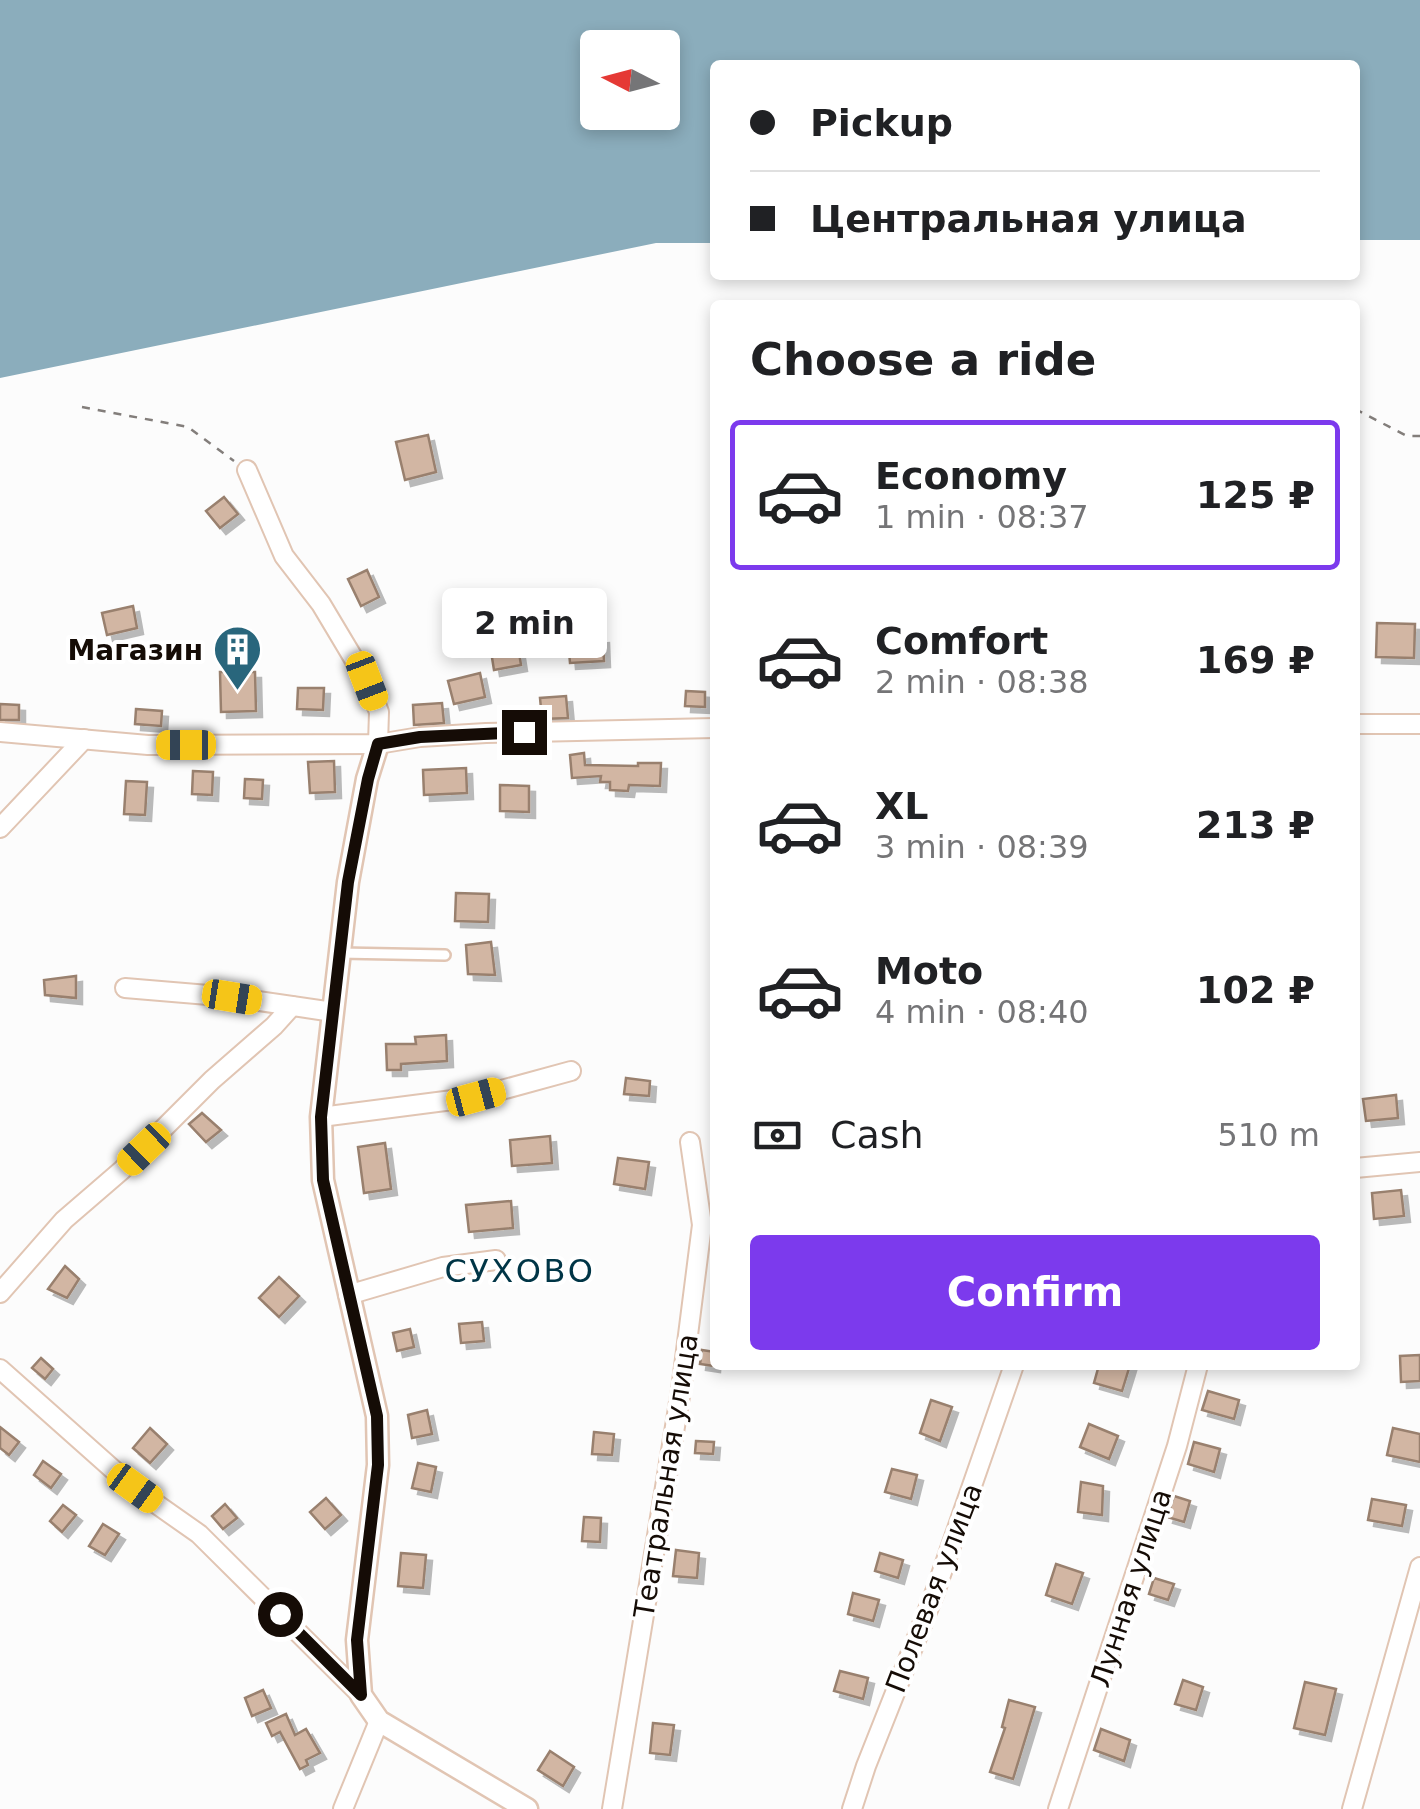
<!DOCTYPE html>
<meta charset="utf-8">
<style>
:root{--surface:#fff;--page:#f6f6f6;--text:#202124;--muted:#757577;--line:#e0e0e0;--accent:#7c3aed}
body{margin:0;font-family:"DejaVu Sans",sans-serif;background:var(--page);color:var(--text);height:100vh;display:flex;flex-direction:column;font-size:38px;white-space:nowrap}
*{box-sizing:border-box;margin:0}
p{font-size:32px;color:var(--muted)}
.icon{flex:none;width:55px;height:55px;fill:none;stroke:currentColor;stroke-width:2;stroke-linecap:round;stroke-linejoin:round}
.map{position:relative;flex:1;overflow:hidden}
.details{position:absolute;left:710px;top:300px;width:650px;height:1070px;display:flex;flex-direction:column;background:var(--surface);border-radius:10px;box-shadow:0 5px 15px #0003}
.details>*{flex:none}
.guide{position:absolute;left:710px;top:60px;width:650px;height:220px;border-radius:10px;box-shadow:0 5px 15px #0003;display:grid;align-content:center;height:220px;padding:0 40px;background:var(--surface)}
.needle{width:65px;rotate:276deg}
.buttons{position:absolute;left:580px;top:30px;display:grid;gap:20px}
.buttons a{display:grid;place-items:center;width:100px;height:100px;border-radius:10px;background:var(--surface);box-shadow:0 5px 15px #0003;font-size:50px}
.end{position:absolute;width:45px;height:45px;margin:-22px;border:12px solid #150c06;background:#fff;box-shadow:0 0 0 5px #fff}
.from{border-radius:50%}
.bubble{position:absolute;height:70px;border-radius:10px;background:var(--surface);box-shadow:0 5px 15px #0003;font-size:32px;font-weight:700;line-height:70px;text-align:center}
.car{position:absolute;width:30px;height:60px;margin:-30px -15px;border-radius:12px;box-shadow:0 0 8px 2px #0007;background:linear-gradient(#f5c518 24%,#345 0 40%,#f5c518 0 76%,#345 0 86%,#f5c518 0)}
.guide b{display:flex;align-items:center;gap:35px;height:95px;font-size:38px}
.guide b+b{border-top:2px solid var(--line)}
.guide i{width:25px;height:25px;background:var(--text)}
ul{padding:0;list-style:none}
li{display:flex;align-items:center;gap:30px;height:150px;margin:0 20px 15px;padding:0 20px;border:5px solid transparent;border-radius:10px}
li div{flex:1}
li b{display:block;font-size:38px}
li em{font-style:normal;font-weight:700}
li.active{border-color:var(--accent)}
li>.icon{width:90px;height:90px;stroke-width:1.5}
h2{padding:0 40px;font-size:45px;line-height:120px}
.pay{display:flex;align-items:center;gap:25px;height:110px;padding:0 40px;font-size:38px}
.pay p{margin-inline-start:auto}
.cta{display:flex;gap:20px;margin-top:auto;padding:20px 40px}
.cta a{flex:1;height:115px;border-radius:10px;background:var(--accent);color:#fff;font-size:40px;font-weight:700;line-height:115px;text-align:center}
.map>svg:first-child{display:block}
.water{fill:#8badbc;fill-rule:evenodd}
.building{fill:#d2b6a3;stroke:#99806e;stroke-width:2.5;filter:url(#shadow)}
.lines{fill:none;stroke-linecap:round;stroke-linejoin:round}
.service-casing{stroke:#e1c5b3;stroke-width:14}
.minor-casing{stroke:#e1c5b3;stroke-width:22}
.tertiary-casing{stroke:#e1c5b3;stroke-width:25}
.path{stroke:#837e7b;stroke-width:2.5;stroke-dasharray:8 8;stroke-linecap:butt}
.service{stroke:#fff;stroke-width:9}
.minor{stroke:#fff;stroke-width:18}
.tertiary{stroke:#fff;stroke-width:20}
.route{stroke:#150c06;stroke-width:12}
.labels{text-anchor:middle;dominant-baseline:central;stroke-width:8;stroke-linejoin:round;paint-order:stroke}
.poi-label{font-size:28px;font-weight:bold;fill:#150c06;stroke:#fff;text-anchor:end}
.street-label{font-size:28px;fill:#150c06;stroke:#fff}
.quarter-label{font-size:32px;letter-spacing:2.5px;fill:#003546;stroke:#fff}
</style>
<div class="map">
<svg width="1420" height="1809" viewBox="0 0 1420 1809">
<defs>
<filter id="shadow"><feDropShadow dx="6" dy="6" stdDeviation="0" flood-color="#0004"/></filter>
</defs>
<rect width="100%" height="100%" fill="#fcfcfc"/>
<path class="water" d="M0 0H1420V240H1355V65H715V243H656L0 378ZM598 48H662V112H598Z"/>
<g class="building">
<polygon points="428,435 436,472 405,480 396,442"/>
<polygon points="224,497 238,514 220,528 206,511"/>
<polygon points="367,570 379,597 361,606 348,579"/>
<polygon points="133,606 137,628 107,635 102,613"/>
<polygon points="1377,623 1415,624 1414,658 1376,657"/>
<polygon points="516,634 521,665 494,670 489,639"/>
<polygon points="603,637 604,661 570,663 568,640"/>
<polygon points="220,672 255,672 256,711 221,712"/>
<polygon points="480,673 485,697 454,704 448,681"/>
<polygon points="298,688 324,688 323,710 297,709"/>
<polygon points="686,691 705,692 705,707 685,706"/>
<polygon points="566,696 568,718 542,719 540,698"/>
<polygon points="442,703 444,723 414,725 413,705"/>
<polygon points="0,704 19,705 19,720 0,720"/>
<polygon points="136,709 162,711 161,726 135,724"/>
<polygon points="584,753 585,765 638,766 638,763 661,763 660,786 629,785 628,791 610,790 610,782 600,782 601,776 572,778 570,755"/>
<polygon points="334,761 335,792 310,793 308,762"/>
<polygon points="466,768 467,793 424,795 423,770"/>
<polygon points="193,771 213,772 212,795 192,794"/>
<polygon points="245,779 263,780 262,799 244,798"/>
<polygon points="126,781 147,782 145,815 124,814"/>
<polygon points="500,785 529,786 529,812 500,811"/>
<polygon points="456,893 489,894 488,922 455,921"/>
<polygon points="491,942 495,975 468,974 466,945"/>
<polygon points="76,976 76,998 45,995 44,980"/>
<polygon points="446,1035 447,1061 401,1064 401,1070 387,1070 386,1044 416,1044 415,1037"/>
<polygon points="626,1078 650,1081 649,1096 624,1094"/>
<polygon points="1396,1095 1398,1118 1366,1121 1363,1099"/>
<polygon points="202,1113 221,1130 206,1142 189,1124"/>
<polygon points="550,1136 552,1163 512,1166 510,1140"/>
<polygon points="385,1143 391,1189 364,1193 358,1147"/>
<polygon points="618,1158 649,1162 645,1189 614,1184"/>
<polygon points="1401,1190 1404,1216 1374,1219 1372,1193"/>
<polygon points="511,1201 513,1228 469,1232 466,1205"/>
<polygon points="65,1266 79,1279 67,1298 48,1289"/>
<polygon points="279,1277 299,1296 279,1317 259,1298"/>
<polygon points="482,1322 484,1341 461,1343 459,1324"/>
<polygon points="410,1329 414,1347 397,1351 393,1333"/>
<polygon points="702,1350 715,1352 714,1366 700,1364"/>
<polygon points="1420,1355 1420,1381 1401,1382 1400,1356"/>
<polygon points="41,1358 53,1369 45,1379 32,1368"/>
<polygon points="1099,1365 1130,1365 1122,1391 1094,1383"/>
<polygon points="1208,1391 1239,1400 1234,1419 1202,1410"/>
<polygon points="931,1400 952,1407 940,1441 920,1433"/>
<polygon points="427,1410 432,1434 412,1438 408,1415"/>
<polygon points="1089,1424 1118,1436 1109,1459 1080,1447"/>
<polygon points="0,1427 19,1442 9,1455 0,1448"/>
<polygon points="150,1428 167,1444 150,1463 133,1448"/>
<polygon points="1393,1428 1420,1434 1420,1462 1387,1455"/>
<polygon points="594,1432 614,1434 612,1455 592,1454"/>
<polygon points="696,1441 714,1442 713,1454 695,1453"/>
<polygon points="1194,1442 1220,1449 1214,1472 1188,1464"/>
<polygon points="43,1461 61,1474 51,1488 34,1475"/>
<polygon points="418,1463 436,1467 431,1492 412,1488"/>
<polygon points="892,1469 917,1475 911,1499 885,1492"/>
<polygon points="1081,1482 1103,1486 1102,1515 1078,1512"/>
<polygon points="1174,1496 1190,1501 1184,1522 1167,1517"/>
<polygon points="326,1498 341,1515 325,1529 310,1512"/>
<polygon points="1372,1499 1406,1505 1402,1526 1368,1520"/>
<polygon points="225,1504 237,1518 223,1529 212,1516"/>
<polygon points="63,1505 76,1515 62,1532 50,1521"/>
<polygon points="584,1517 601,1518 600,1542 582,1541"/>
<polygon points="103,1524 119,1534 105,1555 89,1546"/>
<polygon points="676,1550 699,1553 697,1578 673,1576"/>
<polygon points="401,1553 426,1555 423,1588 398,1586"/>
<polygon points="880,1553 903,1560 898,1578 875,1571"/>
<polygon points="1056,1564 1083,1573 1072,1604 1046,1595"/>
<polygon points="1154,1578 1174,1584 1168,1600 1149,1594"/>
<polygon points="853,1593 879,1600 873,1621 848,1614"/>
<polygon points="840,1671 868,1678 863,1699 834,1691"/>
<polygon points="1183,1680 1203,1687 1196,1710 1175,1704"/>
<polygon points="1305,1682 1336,1689 1325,1735 1294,1728"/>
<polygon points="263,1690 271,1708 252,1716 245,1698"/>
<polygon points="1009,1700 1035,1707 1013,1779 990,1772 1005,1728 1002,1727"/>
<polygon points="286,1714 295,1735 306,1729 320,1753 306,1760 308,1765 300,1769 280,1732 272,1736 266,1723"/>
<polygon points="653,1723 674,1725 670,1755 650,1753"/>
<polygon points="1101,1729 1130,1740 1124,1761 1094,1750"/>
<polygon points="550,1751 574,1767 563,1786 538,1770"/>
</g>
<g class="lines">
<defs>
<polyline id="service" points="340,953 445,955"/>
<g id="minor">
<polyline points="247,470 284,556 321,604 367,681 379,712 378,744"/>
<polyline points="1355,724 1420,724"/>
<polyline points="0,732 148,745 378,744 420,737 486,733 715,728"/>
<polyline points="0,828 84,739"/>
<polyline points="125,988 232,997 333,1012"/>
<polyline points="321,1117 476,1097 571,1071"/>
<polyline points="1355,1168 1420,1162"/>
<polyline points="0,1293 64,1220 122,1170 212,1080 274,1026 292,1006"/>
<polyline points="348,1295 443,1267 496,1260"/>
<polyline points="0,1369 135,1489 199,1534 361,1695"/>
<polyline points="343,1809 379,1721"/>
<polyline points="612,1809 681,1390 702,1225 690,1142"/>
<polyline points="852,1809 866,1766 935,1592 1014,1365"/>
<polyline points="1058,1809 1177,1446 1198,1365"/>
<polyline points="1352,1809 1420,1567"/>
</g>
<polyline id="tertiary" points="378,744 367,779 348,882 321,1117 323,1180 377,1416 378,1465 357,1640 361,1695 379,1721 527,1809"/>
</defs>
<use href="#service" class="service-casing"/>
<use href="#minor" class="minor-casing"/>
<use href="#tertiary" class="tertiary-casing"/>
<g class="path">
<polyline points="82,407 188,427 234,461"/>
<polyline points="1355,409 1407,436 1420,436"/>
</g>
<use href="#service" class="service"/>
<use href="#minor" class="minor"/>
<use href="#tertiary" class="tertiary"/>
</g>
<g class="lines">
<polyline class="route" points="280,1614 361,1695 357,1640 378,1465 377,1416 323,1180 321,1117 348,882 368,779 378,744 420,737 524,732"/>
</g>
<defs>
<symbol id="building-pin" viewBox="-11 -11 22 30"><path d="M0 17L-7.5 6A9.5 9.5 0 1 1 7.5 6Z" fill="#29667c" stroke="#fff"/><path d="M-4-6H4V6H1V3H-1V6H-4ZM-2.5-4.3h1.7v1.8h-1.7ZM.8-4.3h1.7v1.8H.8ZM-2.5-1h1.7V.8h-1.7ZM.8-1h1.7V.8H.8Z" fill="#fff"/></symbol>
</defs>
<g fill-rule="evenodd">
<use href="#building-pin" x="210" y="622" width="55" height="75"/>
</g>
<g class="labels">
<g class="poi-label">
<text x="203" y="650">Магазин</text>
</g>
<g class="street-label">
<text transform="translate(666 1476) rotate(-81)">Театральная улица</text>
<text transform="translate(934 1588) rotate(-69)">Полевая улица</text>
<text transform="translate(1131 1588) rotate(-72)">Лунная улица</text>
</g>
<g class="quarter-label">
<text x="520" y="1271">СУХОВО</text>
</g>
</g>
</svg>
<div class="buttons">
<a><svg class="needle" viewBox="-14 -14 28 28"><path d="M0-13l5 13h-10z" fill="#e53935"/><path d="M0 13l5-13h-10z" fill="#757577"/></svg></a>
</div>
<i class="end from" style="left:280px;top:1614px"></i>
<i class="end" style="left:524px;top:732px"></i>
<div class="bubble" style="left:442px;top:588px;width:165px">2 min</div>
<i class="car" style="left:367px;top:681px;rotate:159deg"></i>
<i class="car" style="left:186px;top:745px;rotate:270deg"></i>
<i class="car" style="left:232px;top:997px;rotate:99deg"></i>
<i class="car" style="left:476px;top:1097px;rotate:75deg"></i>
<i class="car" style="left:144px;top:1149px;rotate:226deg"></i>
<i class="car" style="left:135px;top:1488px;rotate:126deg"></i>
<div class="guide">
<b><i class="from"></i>Pickup</b>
<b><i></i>Центральная улица</b>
</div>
<section class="details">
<h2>Choose a ride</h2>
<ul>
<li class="active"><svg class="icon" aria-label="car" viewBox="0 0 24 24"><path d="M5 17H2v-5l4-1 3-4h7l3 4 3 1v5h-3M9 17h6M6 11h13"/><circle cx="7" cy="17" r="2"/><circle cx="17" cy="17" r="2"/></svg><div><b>Economy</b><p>1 min · 08:37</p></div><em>125 ₽</em></li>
<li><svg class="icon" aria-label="car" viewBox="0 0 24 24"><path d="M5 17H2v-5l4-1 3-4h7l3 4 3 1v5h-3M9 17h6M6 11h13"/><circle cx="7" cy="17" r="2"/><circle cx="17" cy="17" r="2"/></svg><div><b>Comfort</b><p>2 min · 08:38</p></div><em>169 ₽</em></li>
<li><svg class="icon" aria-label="car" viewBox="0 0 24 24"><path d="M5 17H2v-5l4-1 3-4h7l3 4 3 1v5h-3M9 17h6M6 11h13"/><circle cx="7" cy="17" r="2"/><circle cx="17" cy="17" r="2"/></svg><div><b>XL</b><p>3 min · 08:39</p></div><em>213 ₽</em></li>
<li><svg class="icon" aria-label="car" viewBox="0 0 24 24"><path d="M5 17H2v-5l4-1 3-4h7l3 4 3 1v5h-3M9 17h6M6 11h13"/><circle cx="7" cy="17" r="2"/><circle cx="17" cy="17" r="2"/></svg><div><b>Moto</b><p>4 min · 08:40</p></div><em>102 ₽</em></li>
</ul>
<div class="pay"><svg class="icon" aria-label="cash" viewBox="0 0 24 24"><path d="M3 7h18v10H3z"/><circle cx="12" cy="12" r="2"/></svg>Cash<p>510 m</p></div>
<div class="cta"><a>Confirm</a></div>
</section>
</div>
